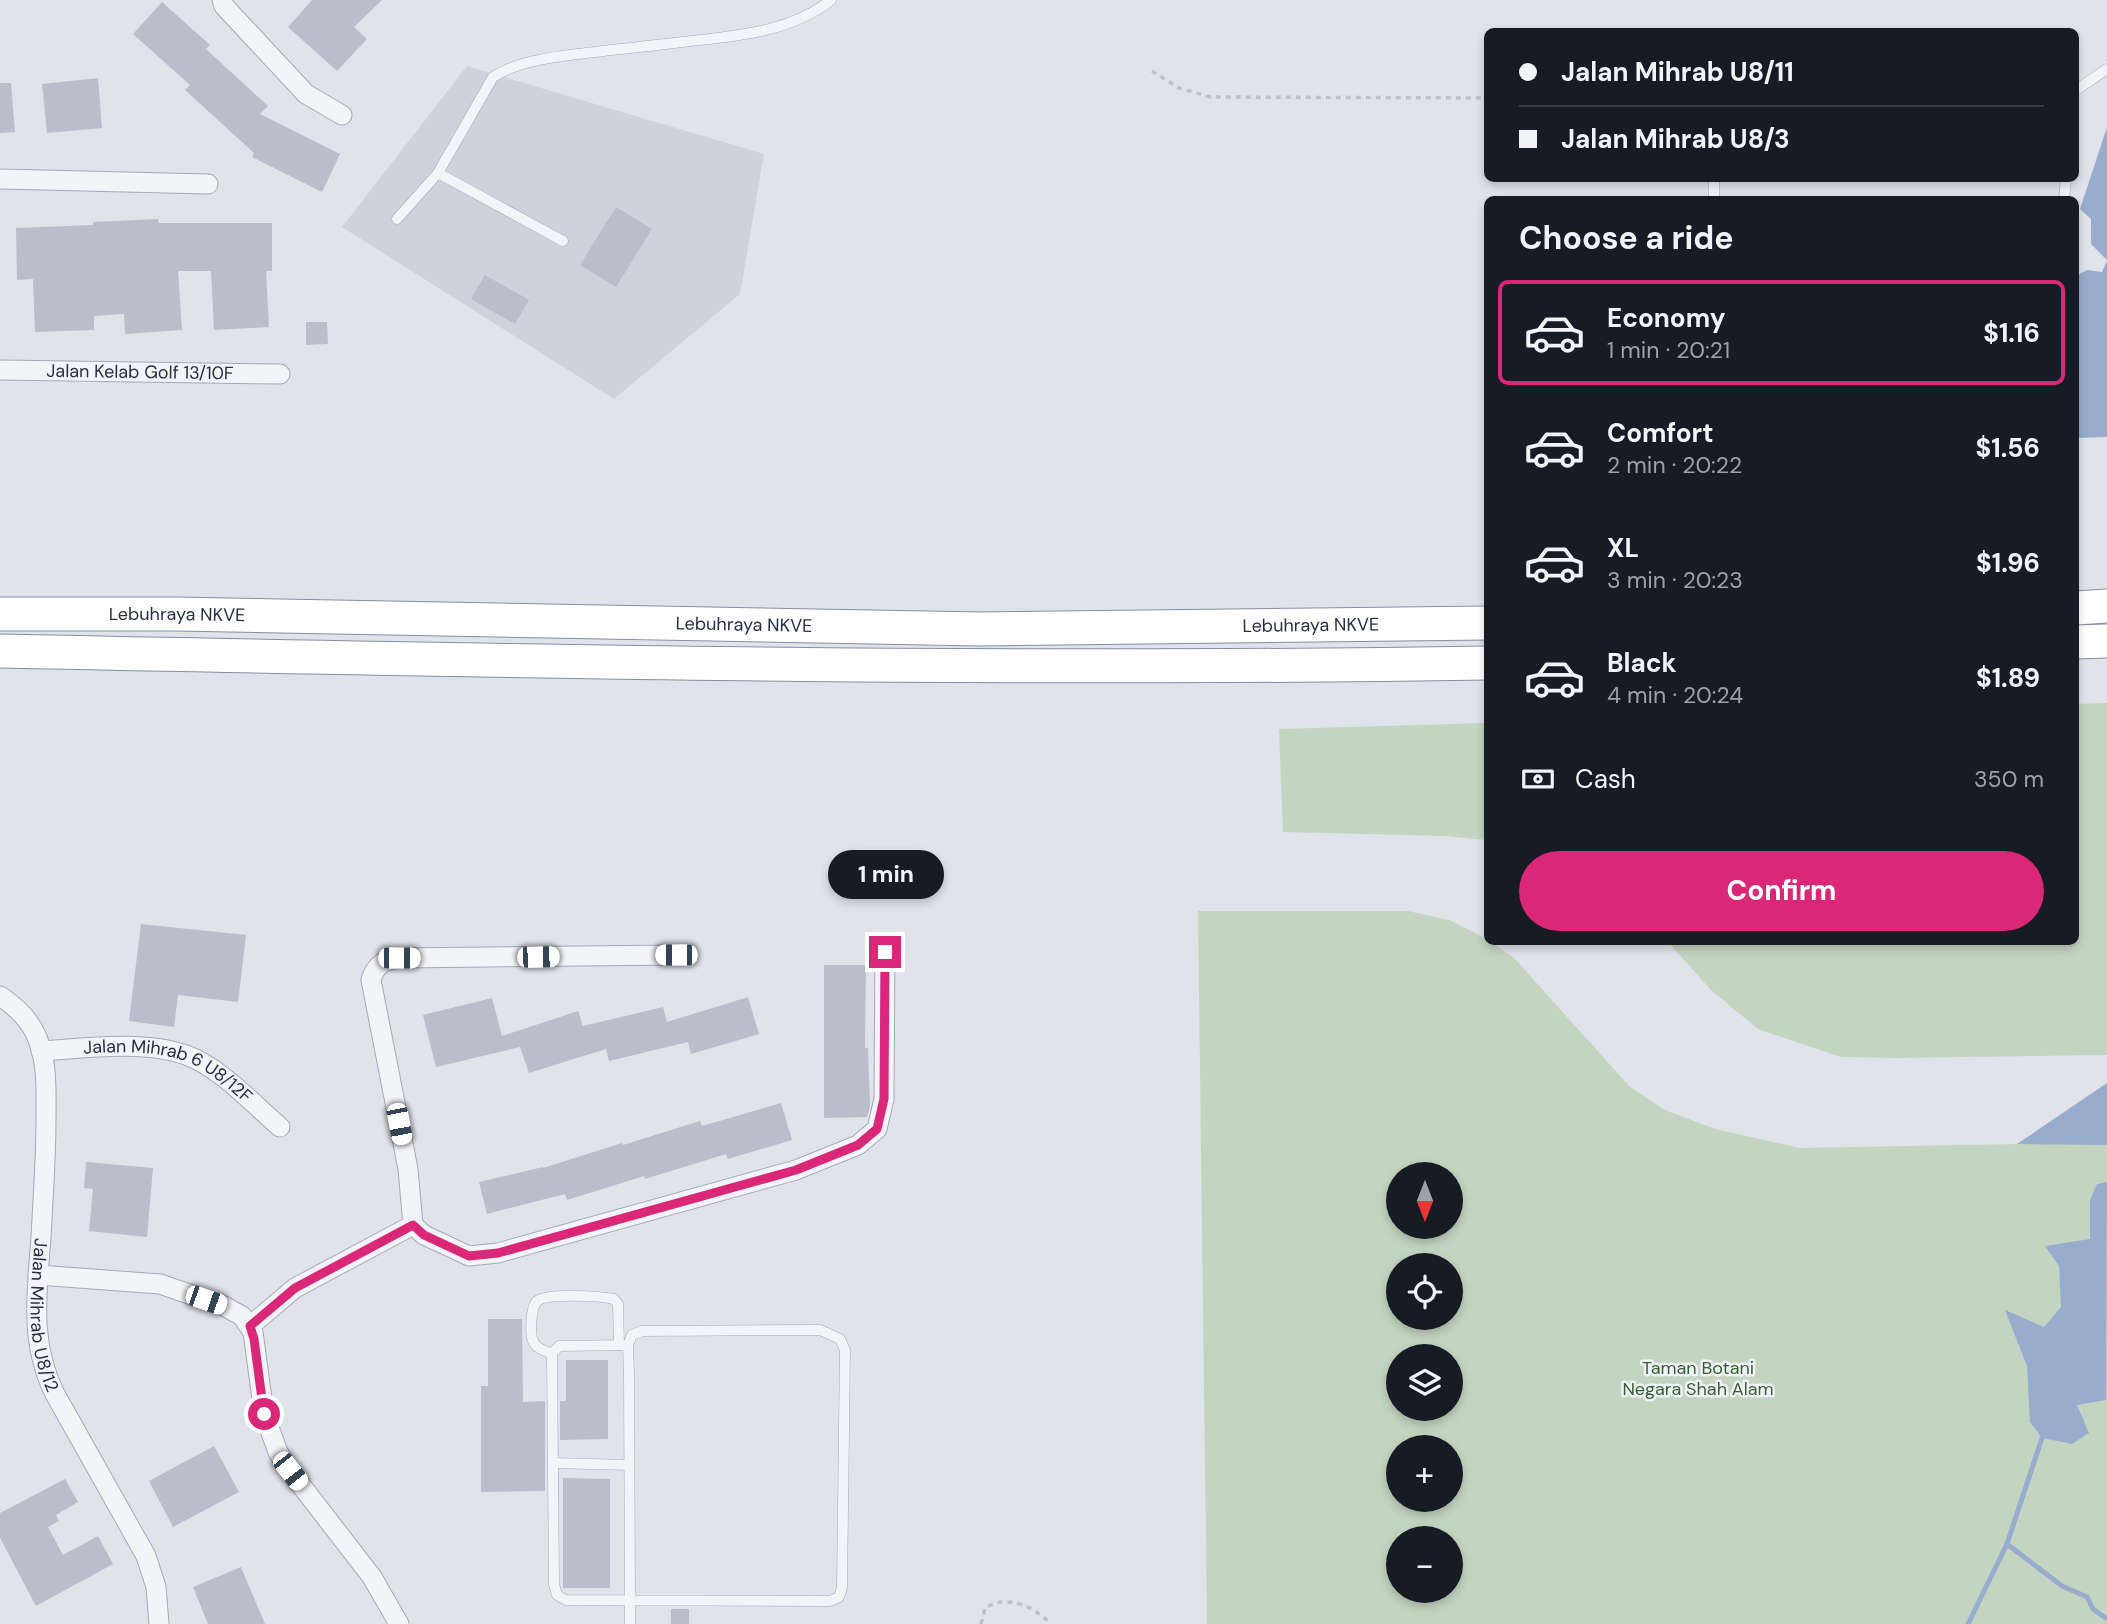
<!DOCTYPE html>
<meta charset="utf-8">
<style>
:root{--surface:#171b24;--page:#242831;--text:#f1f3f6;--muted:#9ea1a6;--line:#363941;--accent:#db2777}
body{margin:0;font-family:"DM Sans",sans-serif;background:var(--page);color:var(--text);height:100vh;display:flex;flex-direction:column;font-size:26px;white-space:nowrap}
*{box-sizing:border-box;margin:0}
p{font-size:23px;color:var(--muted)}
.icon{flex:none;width:38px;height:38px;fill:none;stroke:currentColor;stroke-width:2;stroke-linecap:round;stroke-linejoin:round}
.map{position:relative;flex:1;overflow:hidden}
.details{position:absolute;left:1484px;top:196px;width:595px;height:749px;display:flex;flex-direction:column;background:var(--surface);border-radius:10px;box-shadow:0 4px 10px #0003}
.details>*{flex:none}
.hud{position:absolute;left:1484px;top:28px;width:595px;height:154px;border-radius:10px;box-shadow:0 4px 10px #0003;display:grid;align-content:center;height:154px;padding:0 35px;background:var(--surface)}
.needle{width:46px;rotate:180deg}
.buttons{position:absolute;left:1386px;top:1162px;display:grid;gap:14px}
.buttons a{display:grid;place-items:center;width:77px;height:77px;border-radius:50%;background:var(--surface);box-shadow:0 4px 10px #0003;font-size:35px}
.end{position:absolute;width:32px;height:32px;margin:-16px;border:9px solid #db2777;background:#fff;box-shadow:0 0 0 4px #fff}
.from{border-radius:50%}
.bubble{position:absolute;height:49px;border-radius:24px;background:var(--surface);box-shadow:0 4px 10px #0003;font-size:23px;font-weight:700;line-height:49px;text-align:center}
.car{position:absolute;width:21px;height:42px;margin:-21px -10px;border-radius:9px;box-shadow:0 0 5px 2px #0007;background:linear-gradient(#fff 24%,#345 0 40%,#fff 0 76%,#345 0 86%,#fff 0)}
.hud b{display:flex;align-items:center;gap:24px;height:66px;font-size:26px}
.hud b+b{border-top:2px solid var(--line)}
.hud i{width:18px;height:18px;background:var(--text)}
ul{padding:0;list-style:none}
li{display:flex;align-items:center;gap:21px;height:105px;margin:0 14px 10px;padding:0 21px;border:4px solid transparent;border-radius:10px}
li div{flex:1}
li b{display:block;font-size:26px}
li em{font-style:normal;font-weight:700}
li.on{border-color:var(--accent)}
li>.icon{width:63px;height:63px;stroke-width:1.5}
h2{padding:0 35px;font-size:32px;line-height:84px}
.pay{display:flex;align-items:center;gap:18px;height:77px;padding:0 35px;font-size:26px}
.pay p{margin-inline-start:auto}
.cta{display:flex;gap:14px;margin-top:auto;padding:14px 35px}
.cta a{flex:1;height:80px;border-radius:42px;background:var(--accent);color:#fff;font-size:28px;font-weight:700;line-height:80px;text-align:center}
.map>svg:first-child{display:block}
.built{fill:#ced2dc}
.green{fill:#c3d5c0;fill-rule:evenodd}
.water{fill:#98adcd}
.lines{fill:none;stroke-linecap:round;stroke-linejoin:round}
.stream{stroke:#98adcd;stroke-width:5}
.building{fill:#b9beca}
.lane-casing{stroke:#a5a9b5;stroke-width:11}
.street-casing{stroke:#a5a9b5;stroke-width:21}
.highway-casing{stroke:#868ea2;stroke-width:35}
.path{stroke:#bec1c9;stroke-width:3.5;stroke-dasharray:5 5;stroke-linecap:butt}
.lane{stroke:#f3f4f8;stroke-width:10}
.street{stroke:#f3f4f8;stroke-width:19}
.highway{stroke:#fff;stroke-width:33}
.route{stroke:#db2777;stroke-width:9}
.labels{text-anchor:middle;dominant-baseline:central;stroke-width:5;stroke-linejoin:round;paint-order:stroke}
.street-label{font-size:18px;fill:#272f43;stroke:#f0f2f7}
.park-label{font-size:18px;fill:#376033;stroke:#f0f2f7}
</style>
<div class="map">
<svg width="2107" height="1624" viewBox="0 0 2107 1624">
<rect width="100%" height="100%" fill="#e0e3ea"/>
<polygon class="built" points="467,66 764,154 740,294 614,399 342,227"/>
<g class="green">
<polygon points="2107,703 2107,1055 1897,1058 1841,1057 1758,1029 1711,990 1668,942 2076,942 2076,704"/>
<polygon points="1487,723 1487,840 1443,836 1283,832 1279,729"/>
<path d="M1198 911H1408L1449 920 1487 939 1488 942H1491L1514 958 1630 1087 1665 1110 1715 1129 1800 1148 2017 1144 2107 1134V1624H1207ZM1398 1174H1451V1227H1398ZM1398 1265H1451V1318H1398ZM1398 1356H1451V1409H1398ZM1398 1447H1451V1500H1398ZM1398 1538H1451V1591H1398Z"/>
</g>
<g class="water">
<polygon points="2107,127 2107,260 2091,244 2091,219 2080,209"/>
<polygon points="2107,261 2107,437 2076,438 2076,276 2087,270 2102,272"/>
<polygon points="2107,1083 2107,1145 2017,1144"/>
<polygon points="2107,1182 2106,1400 2077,1405 2089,1433 2072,1444 2042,1438 2030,1422 2027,1366 2005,1310 2044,1327 2061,1307 2059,1266 2045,1246 2090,1239 2090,1200 2097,1184"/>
</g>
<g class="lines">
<g class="stream">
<polyline points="2007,1544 2062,1586 2087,1597 2093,1609 2107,1619"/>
<polyline points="1968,1624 2007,1544 2044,1432"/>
</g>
</g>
<g class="building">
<polygon points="312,0 382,0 354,27 367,39 337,71 288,27"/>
<polygon points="162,2 210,45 206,49 268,106 260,114 340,154 322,192 252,157 254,153 185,90 190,85 133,34"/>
<polygon points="98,78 102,128 47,133 42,84"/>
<polygon points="0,83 11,83 15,132 0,133"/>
<polygon points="616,207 652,229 616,287 580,265"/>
<polygon points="158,219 159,223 272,223 272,271 266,271 269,327 214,330 211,271 178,271 182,330 125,334 124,314 94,316 94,330 35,332 33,279 17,280 16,228 93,225 93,222"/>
<polygon points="485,275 529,300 515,324 471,299"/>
<polygon points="306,322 327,322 328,344 306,345"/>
<polygon points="141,924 246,935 238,1002 178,995 174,1027 129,1021"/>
<polygon points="824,965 866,965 865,1048 868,1048 870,1107 867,1117 824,1118"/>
<polygon points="748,997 759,1034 691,1054 688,1042 609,1061 606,1049 529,1073 520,1047 436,1067 423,1015 492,998 502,1036 578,1011 583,1026 663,1007 667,1022"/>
<polygon points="781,1103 792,1140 728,1159 726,1154 645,1179 644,1176 567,1200 565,1194 487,1214 479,1182 543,1167 543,1168 622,1143 623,1145 700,1121 702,1126"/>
<polygon points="86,1162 153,1168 147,1237 89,1231 93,1189 84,1188"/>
<polygon points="488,1319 522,1319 523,1402 545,1401 545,1491 481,1492 481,1386 488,1386"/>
<polygon points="566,1360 608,1360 608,1439 560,1440 560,1401 566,1401"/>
<polygon points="214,1446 239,1492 173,1527 149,1481"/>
<polygon points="563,1478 610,1479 610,1588 563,1588"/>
<polygon points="65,1479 78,1502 56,1515 59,1521 48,1527 63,1555 98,1536 113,1564 36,1606 0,1538 0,1513"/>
<polygon points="241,1567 265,1624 208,1624 193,1587"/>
<rect x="671" y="1609" width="18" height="15"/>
</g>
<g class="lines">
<defs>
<g id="lane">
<polyline points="2076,90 2107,69"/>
<polyline points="438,173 563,241"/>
<polyline points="1714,200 1714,178"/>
<polyline points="2064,200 2066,178"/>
<path d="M397 219 438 173 493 77C520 60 555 57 586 53 618 49 650 46 683 42 733 36 790 33 831 0"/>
<polyline points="628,1345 559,1346 552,1354 554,1584 557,1595 566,1600 830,1601 839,1597 842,1588 845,1350 840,1339 820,1330 642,1331 632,1335 628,1345 629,1375 630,1601 630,1624"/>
<path d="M552 1354C546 1351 537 1349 534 1343 529 1336 531 1306 537 1301 548 1293 600 1296 614 1299L618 1304 619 1345"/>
<polyline points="553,1463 629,1465"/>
</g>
<g id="street">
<polyline points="222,0 224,6 306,94 342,115"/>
<polyline points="0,179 208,184"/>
<path id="s1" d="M0 370 280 374"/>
<path id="s2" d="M0 996C15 1006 29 1019 36 1035 48 1061 46 1092 46 1119 46 1159 43 1198 41 1237 37 1293 29 1342 55 1394L146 1556 156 1587 159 1624"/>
<path id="s3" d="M41 1051C85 1048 144 1040 186 1055 220 1067 253 1104 280 1127"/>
<path d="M413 1225 408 1169 371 980C375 965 384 960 399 958L676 955"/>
<polyline points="38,1275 160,1284 224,1306 242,1316 253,1332 264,1414 278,1452 290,1471 372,1577 399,1624"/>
<polyline points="250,1326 295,1288 413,1225 424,1235 469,1256 498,1253 796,1170 858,1145 877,1129 884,1099 885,952"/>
</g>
<g id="highway">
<polyline points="2076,608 2107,606"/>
<path id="s4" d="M0 614H177L981 629 1488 623"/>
<polyline points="2076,642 2107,641"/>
<path d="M0 651C496 661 992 671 1488 663"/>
</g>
</defs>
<use href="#lane" class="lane-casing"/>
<use href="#street" class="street-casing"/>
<use href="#highway" class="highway-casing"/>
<g class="path">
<polyline points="1152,71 1179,88 1210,97 1488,98"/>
<path d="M981 1624 985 1608C1008 1594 1033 1606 1051 1624"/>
</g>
<use href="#lane" class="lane"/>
<use href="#street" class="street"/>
<use href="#highway" class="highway"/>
</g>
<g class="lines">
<polyline class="route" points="264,1414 254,1339 250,1326 295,1288 413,1225 424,1235 469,1256 498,1253 796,1170 858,1145 877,1129 884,1099 885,952"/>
</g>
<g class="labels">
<g class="street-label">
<text stroke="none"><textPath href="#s1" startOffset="140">Jalan Kelab Golf 13/10F</textPath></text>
<text stroke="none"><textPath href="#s4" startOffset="177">Lebuhraya NKVE</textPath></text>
<text stroke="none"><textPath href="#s4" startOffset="744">Lebuhraya NKVE</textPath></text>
<text stroke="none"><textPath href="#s4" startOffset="1311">Lebuhraya NKVE</textPath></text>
<text stroke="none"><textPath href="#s3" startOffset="133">Jalan Mihrab 6 U8/12F</textPath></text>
<text stroke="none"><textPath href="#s2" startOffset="336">Jalan Mihrab U8/12</textPath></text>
</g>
<g class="park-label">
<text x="1698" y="1368">Taman Botani<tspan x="1698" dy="21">Negara Shah Alam</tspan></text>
</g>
</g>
</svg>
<div class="buttons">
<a><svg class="needle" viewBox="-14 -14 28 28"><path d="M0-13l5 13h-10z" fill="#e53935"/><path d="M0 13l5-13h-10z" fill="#9ea1a6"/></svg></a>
<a><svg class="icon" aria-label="locate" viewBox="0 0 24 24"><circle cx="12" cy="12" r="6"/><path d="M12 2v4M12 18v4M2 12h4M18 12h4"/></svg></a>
<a><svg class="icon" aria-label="layers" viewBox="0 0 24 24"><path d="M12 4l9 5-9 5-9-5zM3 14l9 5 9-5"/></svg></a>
<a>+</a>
<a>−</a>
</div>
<i class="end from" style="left:264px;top:1414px"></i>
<i class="end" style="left:885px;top:952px"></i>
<div class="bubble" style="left:828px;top:850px;width:116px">1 min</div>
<i class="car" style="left:676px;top:955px;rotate:270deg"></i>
<i class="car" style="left:538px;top:957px;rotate:89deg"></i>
<i class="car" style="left:399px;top:958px;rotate:90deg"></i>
<i class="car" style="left:399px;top:1124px;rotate:169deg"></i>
<i class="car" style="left:206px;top:1300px;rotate:109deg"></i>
<i class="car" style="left:290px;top:1471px;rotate:142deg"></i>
<div class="hud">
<b><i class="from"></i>Jalan Mihrab U8/11</b>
<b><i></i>Jalan Mihrab U8/3</b>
</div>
<section class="details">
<h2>Choose a ride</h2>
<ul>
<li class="on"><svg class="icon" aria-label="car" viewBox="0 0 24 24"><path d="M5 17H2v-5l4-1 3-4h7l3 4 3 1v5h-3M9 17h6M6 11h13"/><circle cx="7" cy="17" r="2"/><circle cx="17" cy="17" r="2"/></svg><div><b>Economy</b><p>1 min · 20:21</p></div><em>$1.16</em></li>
<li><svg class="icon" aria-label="car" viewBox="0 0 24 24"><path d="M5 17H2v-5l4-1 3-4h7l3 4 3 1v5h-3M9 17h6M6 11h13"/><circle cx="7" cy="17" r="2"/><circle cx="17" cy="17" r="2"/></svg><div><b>Comfort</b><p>2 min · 20:22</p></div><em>$1.56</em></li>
<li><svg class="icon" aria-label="car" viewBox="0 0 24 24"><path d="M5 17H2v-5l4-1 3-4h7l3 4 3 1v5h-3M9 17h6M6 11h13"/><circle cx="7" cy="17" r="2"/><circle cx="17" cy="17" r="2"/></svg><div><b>XL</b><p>3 min · 20:23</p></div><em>$1.96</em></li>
<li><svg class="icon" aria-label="car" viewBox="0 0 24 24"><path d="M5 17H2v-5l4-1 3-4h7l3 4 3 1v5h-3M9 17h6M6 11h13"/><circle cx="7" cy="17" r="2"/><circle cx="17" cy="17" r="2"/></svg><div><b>Black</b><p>4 min · 20:24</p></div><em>$1.89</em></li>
</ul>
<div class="pay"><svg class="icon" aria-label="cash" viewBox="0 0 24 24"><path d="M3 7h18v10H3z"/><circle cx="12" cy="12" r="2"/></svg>Cash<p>350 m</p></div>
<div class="cta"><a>Confirm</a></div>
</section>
</div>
